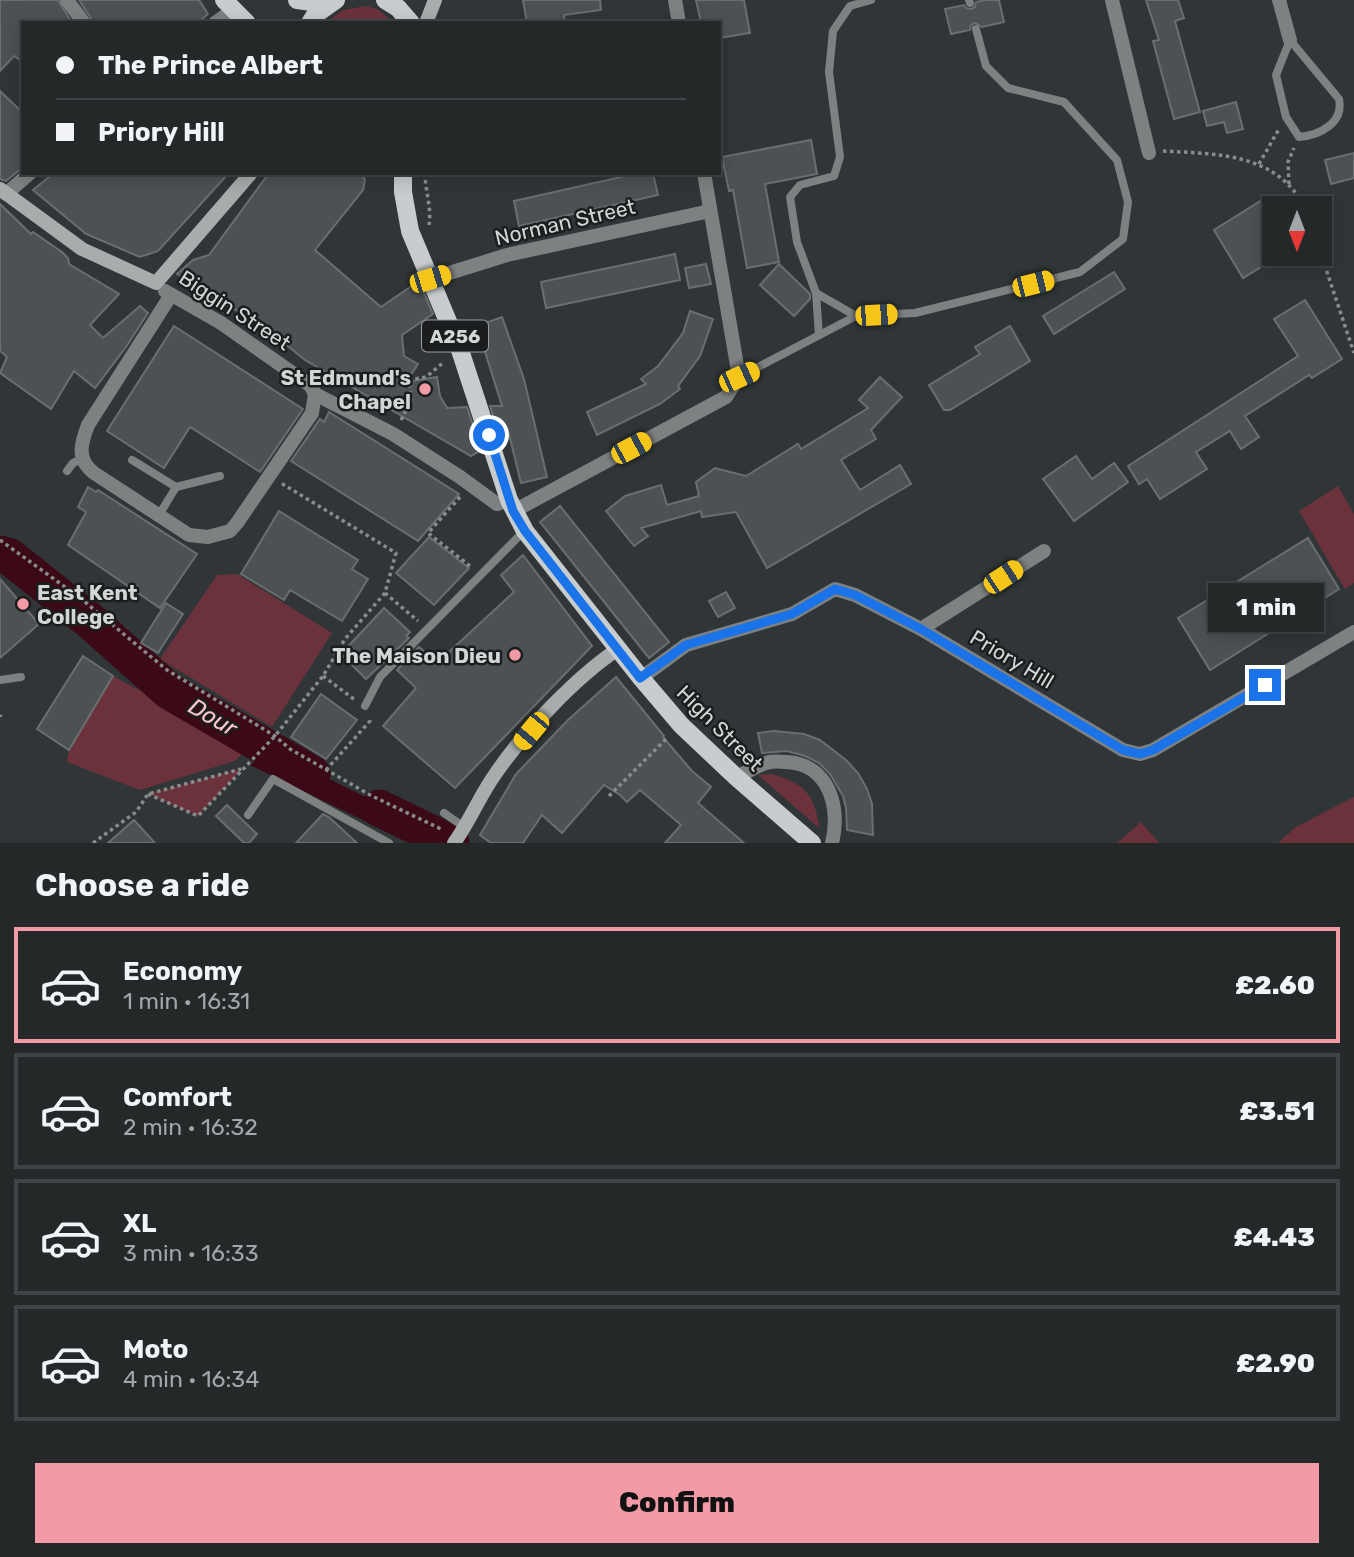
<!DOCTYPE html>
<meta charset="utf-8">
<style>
:root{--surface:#242829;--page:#2c3031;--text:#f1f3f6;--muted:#a3a6a8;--line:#414446;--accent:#f39aa7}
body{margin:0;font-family:Rubik,sans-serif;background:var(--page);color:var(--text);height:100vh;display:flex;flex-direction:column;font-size:26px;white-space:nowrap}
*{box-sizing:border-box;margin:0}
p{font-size:23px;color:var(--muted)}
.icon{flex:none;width:38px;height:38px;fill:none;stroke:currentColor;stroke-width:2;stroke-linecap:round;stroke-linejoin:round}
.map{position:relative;height:843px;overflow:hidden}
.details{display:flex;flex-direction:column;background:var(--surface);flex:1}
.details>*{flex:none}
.hud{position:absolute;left:21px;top:21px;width:700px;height:154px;border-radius:0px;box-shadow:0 4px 18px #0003,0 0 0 2px var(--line);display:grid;align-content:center;height:154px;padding:0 35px;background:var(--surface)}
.needle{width:46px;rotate:180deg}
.buttons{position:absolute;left:1262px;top:196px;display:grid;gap:14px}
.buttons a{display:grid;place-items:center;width:70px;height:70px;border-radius:0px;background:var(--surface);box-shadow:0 4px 18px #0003,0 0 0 2px var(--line);font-size:35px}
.end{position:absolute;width:32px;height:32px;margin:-16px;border:9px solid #1a73e8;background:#fff;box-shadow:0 0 0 4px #fff}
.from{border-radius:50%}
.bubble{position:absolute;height:49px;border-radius:0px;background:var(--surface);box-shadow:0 4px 18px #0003,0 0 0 2px var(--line);font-size:23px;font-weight:800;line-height:49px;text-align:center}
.car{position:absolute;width:21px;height:42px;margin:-21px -10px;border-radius:9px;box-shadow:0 0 5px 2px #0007;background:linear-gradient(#f5c518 24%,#345 0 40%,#f5c518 0 76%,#345 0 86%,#f5c518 0)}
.hud b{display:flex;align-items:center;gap:24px;height:66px;font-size:26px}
.hud b+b{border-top:2px solid var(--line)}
.hud i{width:18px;height:18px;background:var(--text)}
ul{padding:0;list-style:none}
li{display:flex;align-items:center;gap:21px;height:116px;margin:0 14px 10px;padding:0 21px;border:4px solid var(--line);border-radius:0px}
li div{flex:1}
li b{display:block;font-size:26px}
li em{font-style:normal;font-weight:800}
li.on{border-color:var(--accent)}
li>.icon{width:63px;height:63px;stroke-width:1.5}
h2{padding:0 35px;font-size:32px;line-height:84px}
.cta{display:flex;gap:14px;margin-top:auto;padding:14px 35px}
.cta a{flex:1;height:80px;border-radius:0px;background:var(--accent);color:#111;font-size:28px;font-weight:800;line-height:80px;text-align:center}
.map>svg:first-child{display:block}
.green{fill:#6c323c}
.water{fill:#3b0a16}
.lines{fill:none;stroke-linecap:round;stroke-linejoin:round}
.river{stroke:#3b0a16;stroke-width:37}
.building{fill:#4c5253;stroke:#696f71;stroke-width:2}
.path{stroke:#878c8d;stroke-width:3.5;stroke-dasharray:3.5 3.5;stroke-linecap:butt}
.lane{stroke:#7e8182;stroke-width:8}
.street{stroke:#7e8182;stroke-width:14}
.secondary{stroke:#a7acad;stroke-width:14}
.primary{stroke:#c7cdce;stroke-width:18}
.route{stroke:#1a73e8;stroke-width:9}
.poi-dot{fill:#f39aa7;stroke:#1b1d1e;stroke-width:2.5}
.labels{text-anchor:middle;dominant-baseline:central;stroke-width:5;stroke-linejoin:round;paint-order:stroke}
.shield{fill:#1b1d1e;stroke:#9b9ea0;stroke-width:2}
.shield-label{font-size:19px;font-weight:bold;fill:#d2d6d7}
.street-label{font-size:21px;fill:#d2d6d7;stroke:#1b1d1e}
.poi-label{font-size:21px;font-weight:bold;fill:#d2d6d7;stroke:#1b1d1e;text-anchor:end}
.water-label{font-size:23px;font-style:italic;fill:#fec7ce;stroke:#1b1d1e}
</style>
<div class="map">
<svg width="1354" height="843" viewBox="0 0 1354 843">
<rect width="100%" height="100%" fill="#303637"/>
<g class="green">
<polygon points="366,6 377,9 395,23 325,23 343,10"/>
<polygon points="1338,486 1354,514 1354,583 1345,589 1299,511"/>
<polygon points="237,574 332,633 272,727 160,659 217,575"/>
<polygon points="113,676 247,749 235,761 140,790 67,762 69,750"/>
<polygon points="243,768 198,816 148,794"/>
<path d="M772 774C804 783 815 794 819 828L758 775Z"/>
<polygon points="1354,797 1354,843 1278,843 1296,827"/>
<polygon points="1141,822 1159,843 1117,843"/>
</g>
<g class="water">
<polygon points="0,550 13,555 169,691 255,739 244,750 131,677 12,575 0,570"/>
<polygon points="270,750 427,827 410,843 250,765"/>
</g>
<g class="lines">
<g class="river">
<polyline points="0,554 10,557 89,620 169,691 312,774"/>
<polyline points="379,808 451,843"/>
</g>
</g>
<g class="building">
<polygon points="0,0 58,0 72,23 23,23 23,62 14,56 0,71"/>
<polygon points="79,0 199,0 208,14 197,23 94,23"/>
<polygon points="523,0 600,0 601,10 564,15 565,23 527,23"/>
<polygon points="696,0 744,0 750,33 719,38 719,23 701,23"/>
<polygon points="985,0 999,0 1004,22 982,27 975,23 971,25 970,30 951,34 945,9 964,5 966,8 971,9 975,7 976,2"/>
<polygon points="1146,0 1178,0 1184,18 1175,21 1200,112 1174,119 1153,41 1159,40"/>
<polygon points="0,91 23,113 23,167 6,181 0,179"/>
<polygon points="1236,102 1243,129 1227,133 1224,122 1207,126 1203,111"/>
<polygon points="811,140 817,174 765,184 779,262 747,268 733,190 729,191 722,157"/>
<polygon points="1354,153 1354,178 1331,184 1325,160"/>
<polygon points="54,173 229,173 158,251 140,257 86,234 33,190"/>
<polygon points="269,173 359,173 365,179 363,190 315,250 381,307 419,281 433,314 402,335 404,356 418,364 406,382 437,377 440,396 447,408 467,407 481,450 471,456 305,360 252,317 195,292 198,289 177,274 193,260 209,255"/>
<polygon points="639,173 653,173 658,195 519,226 514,201"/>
<polygon points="1262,200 1274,220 1274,259 1243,278 1214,230"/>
<polygon points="0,204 31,234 33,232 62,252 68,258 69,264 119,294 90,325 103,338 140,306 148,313 126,347 95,388 74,371 51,409 0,373 7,357 0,351"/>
<polygon points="675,254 680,280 546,308 541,282"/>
<polygon points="706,264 711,284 689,288 685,268"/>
<polygon points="779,264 810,294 810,299 794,316 760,285"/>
<polygon points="1114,272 1125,289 1054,334 1043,316"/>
<polygon points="1305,300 1342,359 1312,378 1309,375 1245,416 1259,437 1241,449 1230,431 1196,452 1207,469 1160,499 1147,479 1139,484 1128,466 1298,356 1274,319"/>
<polygon points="690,311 713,319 700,356 678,386 680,389 660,404 597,435 587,412 646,384 641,379 658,366 683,333"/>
<polygon points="502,317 524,379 547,477 521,483 509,434 501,439 490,406 502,406 477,326"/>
<polygon points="174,326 303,409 260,472 190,427 164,468 107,431"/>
<polygon points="1010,326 1030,361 950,410 944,410 929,385 980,354 975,347"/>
<polygon points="880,377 902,397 871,430 876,439 841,460 860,490 900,465 911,484 767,568 736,512 702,517 701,511 641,528 648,536 634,546 606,511 625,496 661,485 667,505 699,496 696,482 715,468 746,476 798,444 801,449 868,408 859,400"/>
<polygon points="329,412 459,494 418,541 291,461 320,419 324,422"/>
<polygon points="1076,456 1092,479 1114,463 1128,482 1074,521 1043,479"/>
<polygon points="88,487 96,492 98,490 197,554 160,608 68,545 86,512 78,507"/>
<polygon points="560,506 669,642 649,658 540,522"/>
<polygon points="279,511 358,560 352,569 368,579 342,621 290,590 284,600 241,574"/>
<polygon points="429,537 469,568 434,605 396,573"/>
<polygon points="1308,538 1339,589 1210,670 1178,618"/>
<polygon points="523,555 592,646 455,788 383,726 416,688 397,670 419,647 437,663 514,592 501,575"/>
<polygon points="0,579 39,624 0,658"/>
<polygon points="726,592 735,608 718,617 709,601"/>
<polygon points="166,603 183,614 158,653 141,643"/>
<polygon points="384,608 410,632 406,636 409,638 366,679 341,654"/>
<polygon points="83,656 113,676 69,750 37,729"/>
<polygon points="616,677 664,736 663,737 692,771 711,787 698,803 744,843 665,843 681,825 640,790 627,802 620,795 604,785 562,833 542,815 523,843 491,843 480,835 516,774 568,720"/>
<polygon points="321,694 357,720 326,759 291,737"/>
<polygon points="774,731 804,734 820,740 846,760 858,773 867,789 872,804 873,835 847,830 846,808 843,796 830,774 819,763 805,756 787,751 762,753 758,733"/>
<polygon points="227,805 257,834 249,843 244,843 216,816"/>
<polygon points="323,814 329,817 357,843 296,843"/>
<polygon points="134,820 155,843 108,843"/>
</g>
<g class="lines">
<g class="path">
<path d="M1163 151C1218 154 1277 153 1305 208"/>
<polyline points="1259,164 1279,129"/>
<path d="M425 173C425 190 432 209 429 225"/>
<polyline points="1289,184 1288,162 1294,148"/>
<polyline points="1320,251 1354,353"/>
<polyline points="401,420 411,401 409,380 426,377 444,362"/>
<polyline points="460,497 428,533 470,566"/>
<polyline points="0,540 79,597 167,670 275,736 290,749 372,796 441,829"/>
<polyline points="385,593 418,621"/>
<polyline points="323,676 355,700"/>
<polyline points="0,715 1,717"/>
<polyline points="326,770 370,721 369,719"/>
<polyline points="148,794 198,816 275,736 323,676 345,639 385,593 396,553 281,483"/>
<polyline points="609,796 667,738"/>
<polyline points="93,843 136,812 148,794 241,769"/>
</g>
<g class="lane">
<polyline points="969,0 970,3"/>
<path d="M1290 40 1339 99C1344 123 1320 135 1299 137L1286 117 1276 75Z"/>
<polyline points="816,293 819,335"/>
<polyline points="856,316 816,293 797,242 790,197 800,185 834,176 840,157 829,72 833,31 850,6 871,0"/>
<polyline points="739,377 856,316 915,313 1080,272 1123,239 1128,202 1117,160 1064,102 1008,88 986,66 976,29"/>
<polyline points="132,460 176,487 159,515"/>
<polyline points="67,471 73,463 82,459"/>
<polyline points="176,487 220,476"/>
<polyline points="0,680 21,677"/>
<polyline points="365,706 380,677 524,531"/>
<polyline points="444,813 464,827"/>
<polyline points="248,815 273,779 389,843"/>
</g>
<g class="street">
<polyline points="67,0 84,23"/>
<polyline points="675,0 679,23"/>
<polyline points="1112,0 1149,153"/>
<polyline points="1279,0 1290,40"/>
<polyline points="215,23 232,11"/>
<polyline points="6,194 30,173"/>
<polyline points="430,279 507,255 710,211"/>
<polyline points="165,291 221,323 311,386 315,394 393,434 460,477 497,504 509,500"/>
<path d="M171 295 88 425C81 443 76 459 94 473L189 535 208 537 230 531 237 523 312 413 315 394"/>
<polyline points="514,511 726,397 739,377 704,173"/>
<polyline points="921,629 1044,551"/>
<polyline points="641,678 686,645 792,614 835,589 855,595 921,629 1123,750 1140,754 1153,750 1354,632"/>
<path d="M736 777C746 773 759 764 770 762 775 761 782 762 787 762 829 764 841 808 832 843"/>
</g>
<g class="secondary">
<polyline points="426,23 435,0"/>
<polyline points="0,189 82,249 156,283 251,173"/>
<path d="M454 843C470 821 480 795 496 773 525 731 576 677 618 649"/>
</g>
<g class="primary">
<polyline points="224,0 247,23"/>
<polyline points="297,0 327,4"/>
<polyline points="385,0 398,8 411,23"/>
<polyline points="310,23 315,15 336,0"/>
<polyline points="403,173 403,192 410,231 460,350 509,500 525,531 641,678 681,725 736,777 812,843"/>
</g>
</g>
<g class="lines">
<polyline class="route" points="489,435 513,511 525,531 640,678 686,645 792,614 835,589 855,595 921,629 1123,750 1140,754 1153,750 1265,685"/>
</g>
<g class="poi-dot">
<circle cx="425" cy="389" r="7"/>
<circle cx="23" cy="604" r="7"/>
<circle cx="515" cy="655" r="7"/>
</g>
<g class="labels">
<rect class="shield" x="422" y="320.5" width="66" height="31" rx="5"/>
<g class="shield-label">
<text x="455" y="336">A256</text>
</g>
<g class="street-label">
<text transform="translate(565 222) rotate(-13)">Norman Street</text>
<text transform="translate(235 310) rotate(33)">Biggin Street</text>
<text transform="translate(1012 659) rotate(31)">Priory Hill</text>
<text transform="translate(720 728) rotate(45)">High Street</text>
</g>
<g class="poi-label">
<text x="411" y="377">St Edmund's<tspan x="411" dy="24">Chapel</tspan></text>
<text x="37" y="592" text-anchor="start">East Kent<tspan x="37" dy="24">College</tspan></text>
<text x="501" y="655">The Maison Dieu</text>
</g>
<g class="water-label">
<text transform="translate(213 717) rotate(30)">Dour</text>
</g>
</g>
</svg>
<div class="buttons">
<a><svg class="needle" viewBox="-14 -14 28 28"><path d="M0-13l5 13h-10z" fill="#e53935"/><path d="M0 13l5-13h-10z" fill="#a3a6a8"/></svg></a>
</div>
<i class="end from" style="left:489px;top:435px"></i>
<i class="end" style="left:1265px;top:685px"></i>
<div class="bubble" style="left:1208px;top:583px;width:116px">1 min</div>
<i class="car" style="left:430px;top:279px;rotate:73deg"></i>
<i class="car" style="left:1033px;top:284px;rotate:76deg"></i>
<i class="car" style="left:876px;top:315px;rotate:87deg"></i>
<i class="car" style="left:739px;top:377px;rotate:66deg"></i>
<i class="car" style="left:631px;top:448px;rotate:62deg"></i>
<i class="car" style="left:1003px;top:577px;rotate:57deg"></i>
<i class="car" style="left:531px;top:731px;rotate:220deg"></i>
<div class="hud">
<b><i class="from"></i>The Prince Albert</b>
<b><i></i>Priory Hill</b>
</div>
</div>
<section class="details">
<h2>Choose a ride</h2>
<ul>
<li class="on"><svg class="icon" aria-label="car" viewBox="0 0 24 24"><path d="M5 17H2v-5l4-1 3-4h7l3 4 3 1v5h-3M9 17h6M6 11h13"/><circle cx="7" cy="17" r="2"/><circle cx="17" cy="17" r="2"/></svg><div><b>Economy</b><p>1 min · 16:31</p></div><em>£2.60</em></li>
<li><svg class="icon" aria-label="car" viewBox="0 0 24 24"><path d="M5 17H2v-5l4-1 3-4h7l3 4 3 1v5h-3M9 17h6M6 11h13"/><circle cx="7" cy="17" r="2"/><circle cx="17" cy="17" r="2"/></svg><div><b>Comfort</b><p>2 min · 16:32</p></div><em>£3.51</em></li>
<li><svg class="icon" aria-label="car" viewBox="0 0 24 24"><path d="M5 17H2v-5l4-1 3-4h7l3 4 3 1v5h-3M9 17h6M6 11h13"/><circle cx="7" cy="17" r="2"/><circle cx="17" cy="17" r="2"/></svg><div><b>XL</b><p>3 min · 16:33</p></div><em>£4.43</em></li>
<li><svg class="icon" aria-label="car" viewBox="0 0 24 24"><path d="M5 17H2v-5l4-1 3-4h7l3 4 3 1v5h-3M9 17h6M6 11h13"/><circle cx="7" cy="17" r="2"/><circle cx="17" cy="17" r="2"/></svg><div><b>Moto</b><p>4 min · 16:34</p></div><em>£2.90</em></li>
</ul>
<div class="cta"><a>Confirm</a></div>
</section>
